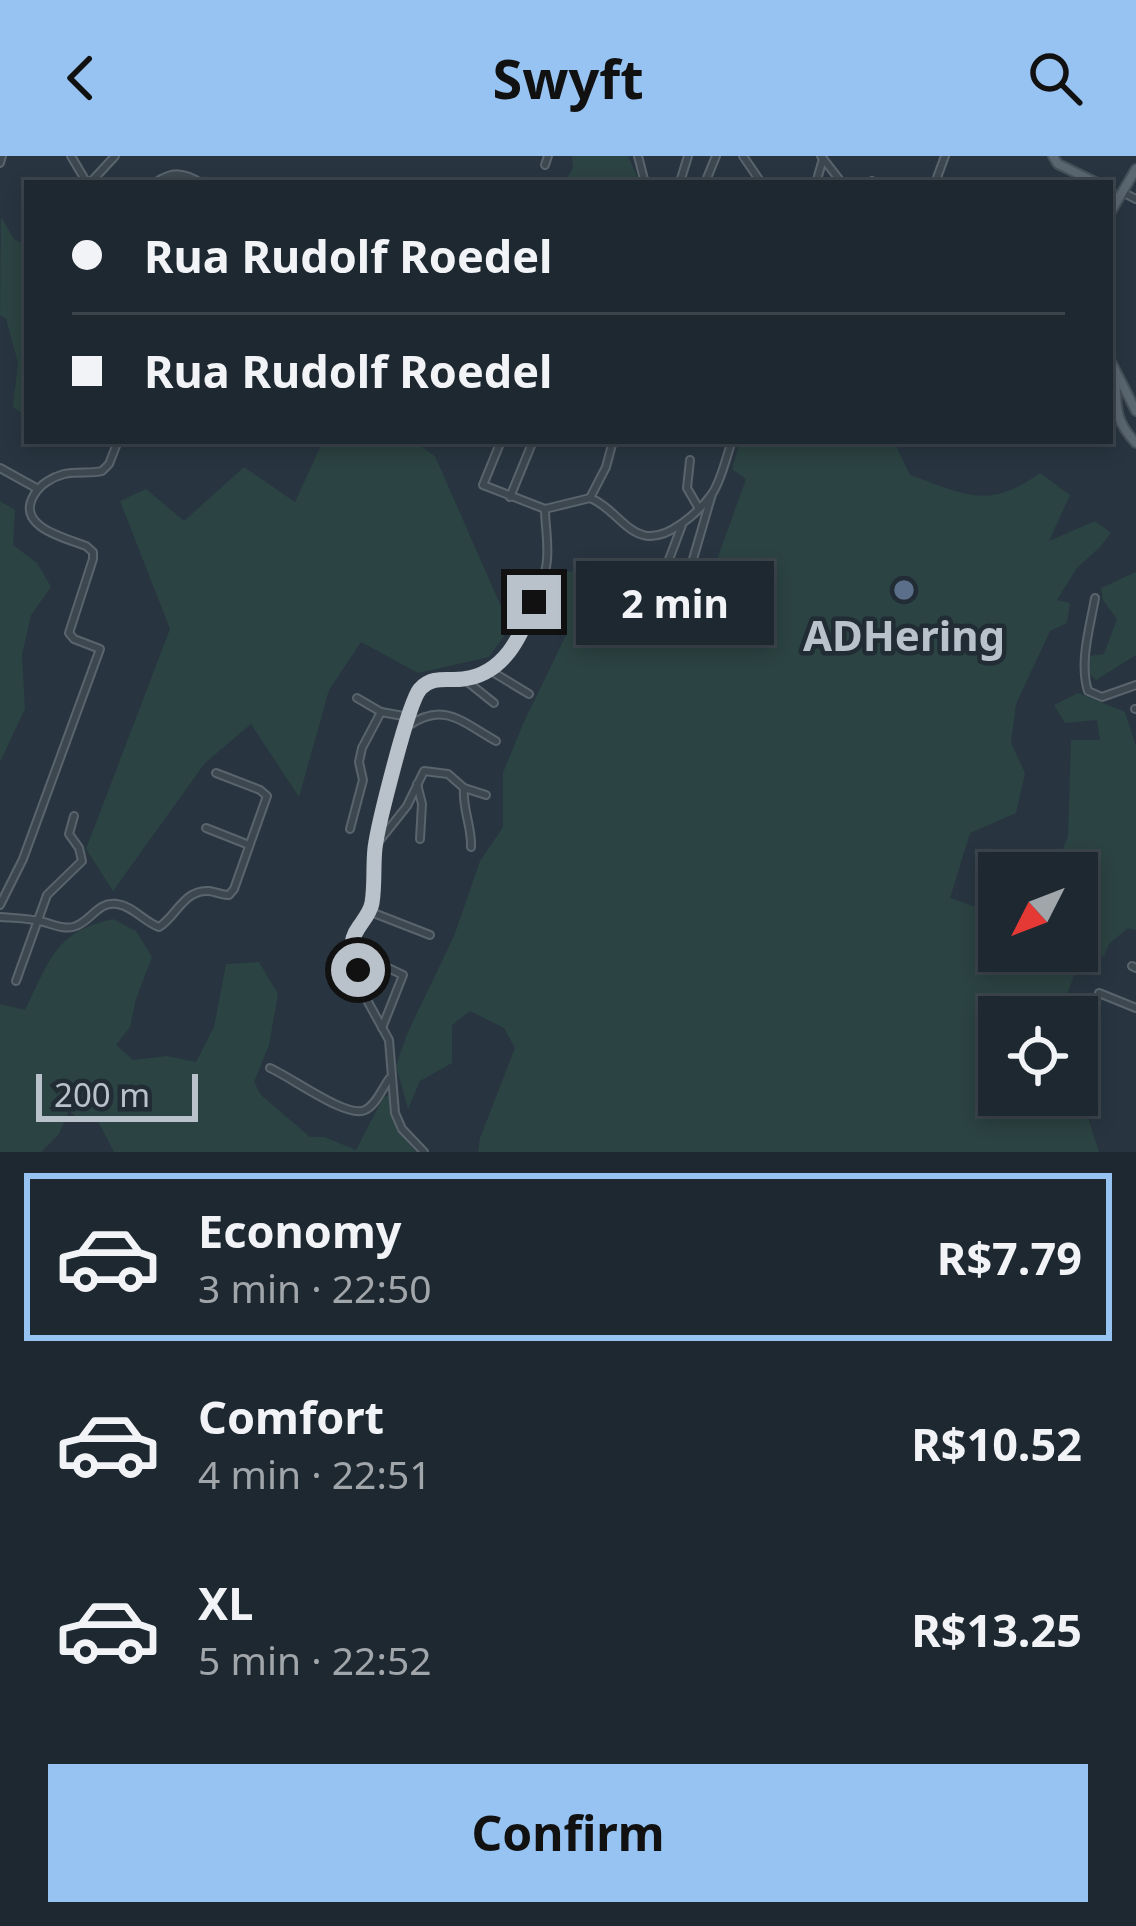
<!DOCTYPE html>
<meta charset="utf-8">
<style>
:root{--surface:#1e2830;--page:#263038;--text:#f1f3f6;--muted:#a1a6ab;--line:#3c444c;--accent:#97c3f2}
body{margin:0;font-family:"Noto Sans",sans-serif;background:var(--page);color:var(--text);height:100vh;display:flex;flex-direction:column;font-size:45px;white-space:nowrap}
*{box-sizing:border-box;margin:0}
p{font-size:39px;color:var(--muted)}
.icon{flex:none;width:66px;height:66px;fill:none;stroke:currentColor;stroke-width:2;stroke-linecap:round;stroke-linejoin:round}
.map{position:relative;height:996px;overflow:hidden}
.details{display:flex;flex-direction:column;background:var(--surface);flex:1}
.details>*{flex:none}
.hud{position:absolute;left:24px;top:24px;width:1089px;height:264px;border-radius:0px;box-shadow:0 6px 18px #0003,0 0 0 3px var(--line);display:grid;align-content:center;height:264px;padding:0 48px;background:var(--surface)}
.needle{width:78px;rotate:228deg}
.controls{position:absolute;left:978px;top:696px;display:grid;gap:24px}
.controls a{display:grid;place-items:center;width:120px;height:120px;border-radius:0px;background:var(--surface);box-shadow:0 6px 18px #0003,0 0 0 3px var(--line);font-size:60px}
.scale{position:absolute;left:36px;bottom:30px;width:162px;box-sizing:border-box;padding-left:12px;border:6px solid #b9c1ca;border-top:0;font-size:33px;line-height:42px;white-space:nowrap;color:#b9c1ca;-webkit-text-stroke:9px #212c35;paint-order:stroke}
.end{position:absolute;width:54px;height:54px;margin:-27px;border:15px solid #b9c1ca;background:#111;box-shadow:0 0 0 6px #111}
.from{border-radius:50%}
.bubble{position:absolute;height:84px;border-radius:0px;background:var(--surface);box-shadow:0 6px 18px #0003,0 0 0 3px var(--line);font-size:39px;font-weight:700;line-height:84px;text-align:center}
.hud b{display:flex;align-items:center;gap:42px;height:114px;font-size:45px}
.hud b+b{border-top:3px solid var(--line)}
.hud i{width:30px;height:30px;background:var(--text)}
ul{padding:21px 0 0;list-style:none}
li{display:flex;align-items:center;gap:36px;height:168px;margin:0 24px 18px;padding:0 24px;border:6px solid transparent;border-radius:0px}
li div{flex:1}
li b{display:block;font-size:45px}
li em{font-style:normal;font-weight:700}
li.on{border-color:var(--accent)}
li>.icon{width:108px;height:108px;stroke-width:1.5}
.cta{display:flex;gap:24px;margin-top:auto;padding:24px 48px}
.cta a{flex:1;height:138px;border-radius:0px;background:var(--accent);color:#111;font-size:48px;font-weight:700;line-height:138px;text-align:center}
header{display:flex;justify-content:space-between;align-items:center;height:156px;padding:0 48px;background:var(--accent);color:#111;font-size:54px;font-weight:700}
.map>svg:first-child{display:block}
.green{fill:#2b4342}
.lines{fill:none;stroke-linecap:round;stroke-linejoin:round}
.minor-casing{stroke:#5a646d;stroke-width:10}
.major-casing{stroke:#465059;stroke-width:12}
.minor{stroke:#3c4750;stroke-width:6}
.major{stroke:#5a6670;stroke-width:8}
.route{stroke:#b9c1ca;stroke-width:15}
.service-dot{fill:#5c6f8a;stroke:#212c35;stroke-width:4.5}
.labels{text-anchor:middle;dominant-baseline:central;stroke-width:9;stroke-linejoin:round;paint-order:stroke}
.poi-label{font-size:42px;font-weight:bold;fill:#b9c1ca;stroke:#212c35}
</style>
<header><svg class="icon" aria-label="back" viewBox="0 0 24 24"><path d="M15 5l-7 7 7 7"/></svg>Swyft<svg class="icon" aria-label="search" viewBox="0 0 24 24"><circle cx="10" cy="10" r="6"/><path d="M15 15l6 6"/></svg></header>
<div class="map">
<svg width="1136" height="996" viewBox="0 0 1136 996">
<rect width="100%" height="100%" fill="#283540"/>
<g class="green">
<polygon points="572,0 628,0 640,27 564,27 573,12"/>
<polygon points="1,61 14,83 27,90 27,261 13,251 18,207 6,163 0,159"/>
<polygon points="323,285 413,285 435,300 510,471 489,501 418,517 361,486 329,534 299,641 251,568 205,607 113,735 86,693 170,473 120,345 146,333 184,365 244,311 295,346"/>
<path d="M740 285H897V292L910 319C966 339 989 354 1040 317L1070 339 1049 385 1095 365 1111 377 1100 391 1076 413 1057 444 1070 447 1067 467 1050 475 1016 548 1011 587 1025 617 1016 657 970 677 950 742 999 759V795H1021L1057 804 1074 819 1059 861H999V939H1077V928L1099 996H478L480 982 515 892 504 872 470 855 452 869V907L420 925 408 953 396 910 407 878 454 780 480 705 503 671V617L523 568 567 477 539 453 554 418 611 409 657 431 683 438 706 434 746 323 732 313Z"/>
<polygon points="0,345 15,354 13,389 37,407 51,431 31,459 22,499 25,553 0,606"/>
<polygon points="1136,416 1136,499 1096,524 1089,517 1089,500 1104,498 1117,463 1103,444 1101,432"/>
<polygon points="1078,537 1125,556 1136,590 1136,774 1128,772 1109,788 1104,801 1077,786 1077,717 1053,717 1068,680 1071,584 1100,584 1097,564 1065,567 1054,549"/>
<path d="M113 763 136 775 152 801 136 843 130 871 116 889 133 904 167 900 196 906 214 871 226 808 259 806 278 838 269 889 254 926 261 939 310 981H324L356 994 383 942 389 939C390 960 402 980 416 996H114L97 963 77 962 69 954 59 978 41 996H0V848L25 854C50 805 54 776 113 763Z"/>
</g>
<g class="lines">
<defs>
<g id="minor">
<polyline points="71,0 87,27"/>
<polyline points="638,0 645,27"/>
<polyline points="743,0 760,25"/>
<polyline points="821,0 842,27"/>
<polyline points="0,7 2,0"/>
<polyline points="545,9 548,0"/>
<polyline points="872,25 872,27"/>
<polyline points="680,26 688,0"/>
<polyline points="90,27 115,0"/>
<path d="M155 27C172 15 184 16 201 27"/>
<polyline points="705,27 716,0"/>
<polyline points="816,27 823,3"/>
<polyline points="935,27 945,0"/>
<polyline points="1122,36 1136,43"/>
<path d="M501 285 483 329 545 353 590 342C611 350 624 374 643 379 666 386 699 356 712 338 722 323 726 301 732 285"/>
<polyline points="690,304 687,332 698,351"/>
<polyline points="0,312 38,333"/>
<polyline points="510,341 533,285"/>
<polyline points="590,342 606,311 613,285"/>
<polyline points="691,410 712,338"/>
<polyline points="662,422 682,369"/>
<path d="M1095 442C1090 471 1079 506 1088 535L1102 541 1136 529"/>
<polyline points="491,515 529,538"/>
<polyline points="464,523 494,547"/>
<polyline points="357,542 381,556 409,561"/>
<polyline points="1135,553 1136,553"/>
<path d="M408 570C444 545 462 566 496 585"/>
<polyline points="417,628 422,648 420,683"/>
<path d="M464 632C462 653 472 670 471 691"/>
<polyline points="206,672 249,689"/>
<polyline points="350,673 363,624 359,606 362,592 381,556"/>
<polyline points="380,684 407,650 424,615 448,618 464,632 486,639"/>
<path d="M0 749 23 703 100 493 74 483 69 477 93 403V396L86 390C66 382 15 371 34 339 40 328 53 321 64 318 77 315 90 318 102 315L109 308 118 285"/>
<polyline points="371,756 430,779"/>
<path d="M0 761C13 762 26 762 39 765 51 767 64 775 76 770 92 764 98 745 117 748 133 750 144 766 159 771 176 761 184 733 209 735 216 736 222 739 229 739L234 733 267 640 260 634 216 617"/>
<polyline points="1132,810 1136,812"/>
<polyline points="16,825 47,739 82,705 79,692 69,678 74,660"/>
<polyline points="1099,837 1136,852"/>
<polyline points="382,872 403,819 384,810"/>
<path d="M270 912C291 921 347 963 365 954 376 949 382 933 389 923"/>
<path d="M424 996 402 973 395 957 389 884 368 846 352 791 354 779 370 755 376 689 413 548C430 510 455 530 486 516 515 504 541 441 546 411 550 392 545 372 545 353"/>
</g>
<g id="major">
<polyline points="1053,0 1058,8 1097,27"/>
<polyline points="1110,35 1117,44"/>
<polyline points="1110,57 1136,13"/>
<polyline points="1110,204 1136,255"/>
<path d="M1115 215C1117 247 1112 262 1136 287"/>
</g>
</defs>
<use href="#minor" class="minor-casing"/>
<use href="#major" class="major-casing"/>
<use href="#minor" class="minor"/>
<use href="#major" class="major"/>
</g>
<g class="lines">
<path class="route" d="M358 814C356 806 352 797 352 788 353 772 369 763 372 747 375 729 373 710 375 692 378 669 408 547 420 533 433 519 448 525 463 523 504 518 521 481 534 446"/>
</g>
<circle class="service-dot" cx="904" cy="434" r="12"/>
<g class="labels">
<g class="poi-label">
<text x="904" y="478">ADHering</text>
</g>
</g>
</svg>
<div class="controls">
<a><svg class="needle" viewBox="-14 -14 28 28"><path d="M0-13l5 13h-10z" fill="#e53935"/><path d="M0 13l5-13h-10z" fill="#a1a6ab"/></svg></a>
<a><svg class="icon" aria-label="locate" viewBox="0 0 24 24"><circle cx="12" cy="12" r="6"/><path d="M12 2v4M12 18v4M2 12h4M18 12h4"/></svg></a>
</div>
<div class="scale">200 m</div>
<i class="end from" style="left:358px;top:814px"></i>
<i class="end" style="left:534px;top:446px"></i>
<div class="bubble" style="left:576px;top:405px;width:198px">2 min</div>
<div class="hud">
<b><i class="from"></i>Rua Rudolf Roedel</b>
<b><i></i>Rua Rudolf Roedel</b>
</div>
</div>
<section class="details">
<ul>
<li class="on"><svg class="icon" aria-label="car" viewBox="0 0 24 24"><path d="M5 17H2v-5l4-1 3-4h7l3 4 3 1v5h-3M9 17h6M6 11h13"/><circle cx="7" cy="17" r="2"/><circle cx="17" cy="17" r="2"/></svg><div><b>Economy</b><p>3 min · 22:50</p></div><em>R$7.79</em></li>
<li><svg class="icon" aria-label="car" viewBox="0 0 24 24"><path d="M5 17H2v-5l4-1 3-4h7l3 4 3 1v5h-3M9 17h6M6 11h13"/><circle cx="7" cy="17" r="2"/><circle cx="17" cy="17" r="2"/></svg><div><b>Comfort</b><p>4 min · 22:51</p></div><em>R$10.52</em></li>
<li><svg class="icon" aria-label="car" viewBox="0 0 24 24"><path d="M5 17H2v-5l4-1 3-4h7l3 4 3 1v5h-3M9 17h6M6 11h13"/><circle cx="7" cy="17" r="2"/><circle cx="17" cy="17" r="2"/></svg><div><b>XL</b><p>5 min · 22:52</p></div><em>R$13.25</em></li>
</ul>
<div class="cta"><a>Confirm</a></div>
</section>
